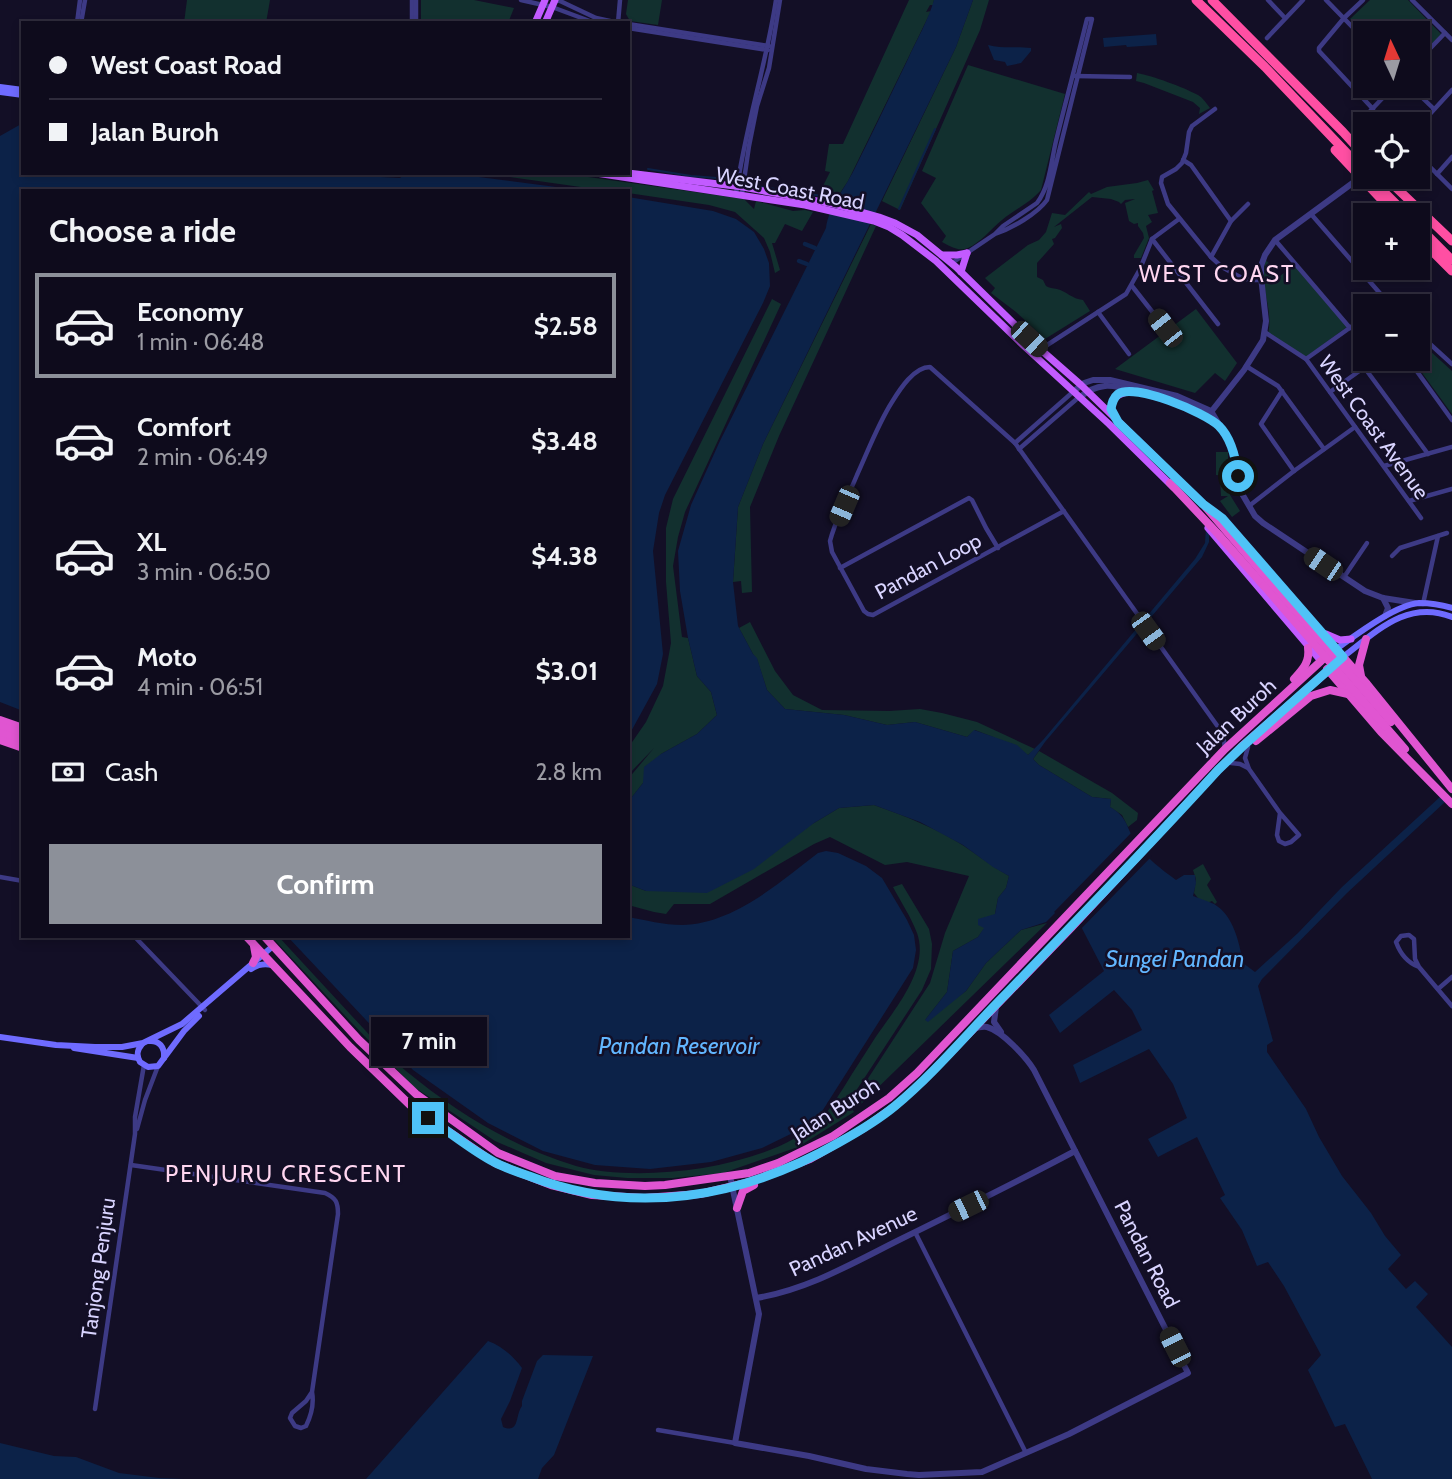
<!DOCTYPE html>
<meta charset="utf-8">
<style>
:root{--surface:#0e0b1c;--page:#1c1929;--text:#f1f3f6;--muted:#9b9ba3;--line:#2e2b3b;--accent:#8c9099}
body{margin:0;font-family:Cabin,sans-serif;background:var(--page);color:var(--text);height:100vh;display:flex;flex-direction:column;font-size:26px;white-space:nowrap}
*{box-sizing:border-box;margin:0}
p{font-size:23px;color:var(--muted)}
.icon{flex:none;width:38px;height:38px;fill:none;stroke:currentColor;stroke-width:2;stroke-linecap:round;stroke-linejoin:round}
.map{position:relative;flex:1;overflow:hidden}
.panel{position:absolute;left:21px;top:189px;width:609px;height:749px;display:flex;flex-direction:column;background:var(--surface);border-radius:0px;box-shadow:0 4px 10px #0003,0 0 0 2px var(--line)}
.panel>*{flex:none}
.hud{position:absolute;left:21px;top:21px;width:609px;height:154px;border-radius:0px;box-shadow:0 4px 10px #0003,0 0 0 2px var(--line);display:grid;align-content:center;height:154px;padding:0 28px;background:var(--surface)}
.needle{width:46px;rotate:356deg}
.buttons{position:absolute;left:1353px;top:21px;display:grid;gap:14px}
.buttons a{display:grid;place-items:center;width:77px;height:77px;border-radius:0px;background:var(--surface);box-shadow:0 4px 10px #0003,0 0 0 2px var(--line);font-size:35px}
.end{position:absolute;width:32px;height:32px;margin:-16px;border:9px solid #4fc3f7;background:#111;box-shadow:0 0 0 4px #111}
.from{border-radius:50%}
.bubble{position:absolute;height:49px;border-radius:0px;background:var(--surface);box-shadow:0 4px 10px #0003,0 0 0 2px var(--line);font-size:23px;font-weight:700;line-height:49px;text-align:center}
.car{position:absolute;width:21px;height:42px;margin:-21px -10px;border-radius:9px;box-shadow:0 0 5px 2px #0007;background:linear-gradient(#222 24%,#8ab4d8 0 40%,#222 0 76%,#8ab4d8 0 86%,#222 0)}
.hud b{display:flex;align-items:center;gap:24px;height:66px;font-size:26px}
.hud b+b{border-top:2px solid var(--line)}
.hud i{width:18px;height:18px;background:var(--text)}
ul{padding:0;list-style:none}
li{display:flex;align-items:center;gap:21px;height:105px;margin:0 14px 10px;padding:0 14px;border:4px solid transparent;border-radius:0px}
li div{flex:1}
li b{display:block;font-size:26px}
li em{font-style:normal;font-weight:700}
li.current{border-color:var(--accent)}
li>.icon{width:63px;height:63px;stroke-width:1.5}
h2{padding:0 28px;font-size:32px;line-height:84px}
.pay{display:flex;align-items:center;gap:18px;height:77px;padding:0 28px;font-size:26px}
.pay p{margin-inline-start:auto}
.primary-button{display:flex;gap:14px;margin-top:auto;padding:14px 28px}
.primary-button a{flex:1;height:80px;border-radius:0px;background:var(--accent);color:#fff;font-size:28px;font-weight:700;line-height:80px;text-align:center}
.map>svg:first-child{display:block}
.green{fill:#12302f}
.water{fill:#0c2248}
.pier{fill:#130f26}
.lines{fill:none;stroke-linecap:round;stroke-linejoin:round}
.stream{stroke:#0c2248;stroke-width:2}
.canal{stroke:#0c2248;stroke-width:4.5}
.minor{stroke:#3d3a85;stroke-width:4.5}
.tertiary{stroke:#3d3a85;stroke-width:6}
.secondary{stroke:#6f6bff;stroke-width:6}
.primary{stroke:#c25bff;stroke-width:7}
.trunk{stroke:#e055d1;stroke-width:8}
.motorway{stroke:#ff4fa3;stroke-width:9}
.trunk-bridge{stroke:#e055d1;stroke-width:8}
.route{stroke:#4fc3f7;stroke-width:9}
.labels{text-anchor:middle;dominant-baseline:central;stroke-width:5;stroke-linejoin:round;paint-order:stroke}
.street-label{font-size:21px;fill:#d9d4ff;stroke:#130f26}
.neighbourhood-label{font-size:23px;letter-spacing:2px;fill:#ffd6f0;stroke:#130f26}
.water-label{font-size:23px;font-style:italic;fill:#62b6ff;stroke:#130f26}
</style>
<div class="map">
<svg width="1452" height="1479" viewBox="0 0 1452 1479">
<rect width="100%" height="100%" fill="#130f26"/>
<g class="green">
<polygon points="187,0 270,0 266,23 184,23"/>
<polygon points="421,0 474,0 514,8 508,23 421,23"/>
<polygon points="628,0 662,0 658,25 630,21 626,14"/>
<polygon points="909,0 934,0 933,5 930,5 926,12 931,11 848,181 838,196 821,190 830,172 825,171 829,144 843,144"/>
<polygon points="973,0 989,0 980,30 900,210 882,201 956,47"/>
<polygon points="1370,0 1408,0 1442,35 1418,59 1418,33 1365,33 1365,35 1350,19"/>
<path d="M968 65 1065 94 1041 190C1030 203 1015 209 1002 220 991 229 981 242 968 248 958 252 950 246 942 242L946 236 921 203 936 178 922 171Z"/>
<path d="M1137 73C1153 76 1183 87 1198 95 1203 98 1206 103 1210 108L1199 114 1200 108 1193 102 1144 83 1136 81Z"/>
<polygon points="482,173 560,173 744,199 754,209 756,201 793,211 805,210 813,212 802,231 785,224 775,243 772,243 780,270 775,273 770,252 764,238 735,212 709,205 628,193 628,191 609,191"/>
<path d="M1148 180 1154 190 1152 191 1158 213 1148 215 1152 222 1146 226 1149 238 1141 258H1134V255L1144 238 1143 233 1138 226V223L1134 224 1129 221 1125 203 1135 199 1125 200 1121 204 1119 202 1111 199 1092 197 1054 227 1061 224 1062 228 1055 238 1052 239 1054 244 1037 263V277L1043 280 1046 286C1049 288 1053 288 1057 289 1066 291 1072 299 1083 300L1090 311 1045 339 1016 312 991 293 995 288 985 278 1028 245 1039 240 1046 232 1052 213 1065 215 1089 192 1091 194 1107 187 1137 183Z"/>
<polygon points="871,224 876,226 779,436 750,507 752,592 742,593 741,581 733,582 738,507 763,444"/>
<path d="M1266 260 1280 276 1294 265 1347 327 1306 357 1268 334C1274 309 1258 284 1266 260Z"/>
<polygon points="772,299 781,304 685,512 678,537 673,566 682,637 688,638 697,676 711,692 717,715 697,734 661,754 643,783 628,802 628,779 654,748 628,775 628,748 646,722 663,686 671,643 666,582 666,528 673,499"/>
<polygon points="1196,309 1237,363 1225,381 1215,373 1195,393 1115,369"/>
<polygon points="1418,340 1452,371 1452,414 1412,359 1418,359"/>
<polygon points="1216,452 1228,452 1228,476 1229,476 1230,495 1240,511 1232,517 1220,501 1228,496 1221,496 1220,477 1225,476 1216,475"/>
<polygon points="750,622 775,671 793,695 822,710 889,711 920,709 942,713 977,722 1035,749 1028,755 993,737 975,730 967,737 915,722 887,725 844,715 785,709 767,690 757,659 753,654 739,628"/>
<polygon points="1039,751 1112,793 1138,813 1137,820 1128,827 1122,815 1110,807 1111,799 1092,797 1039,765 1033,759"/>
<path d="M874 805C905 816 936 828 964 846 979 856 993 867 1009 876L1006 888 998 898 995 914 978 937 953 951 947 992 925 1020 966 991 986 963 1021 930 1047 923 859 1106 854 1100 930 983 945 933 969 876 907 862 885 865 830 837 814 844 710 904H674L666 914 654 912 628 905V884L646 891 814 823 839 808Z"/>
<polygon points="1203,864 1211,879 1207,885 1217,902 1215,904 1212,901 1205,904 1201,902 1194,893 1196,879 1193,870"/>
<path d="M902 884 929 929 932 944 931 969 922 990 850 1100 851 1107 854 1112 798 1147 723 1173 673 1178H627L594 1175 546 1163 495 1141 414 1087 350 1021 271 936H278C302 962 326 988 350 1014 368 1033 386 1054 406 1071 457 1113 513 1147 576 1166 641 1184 769 1168 819 1121 829 1111 836 1099 844 1087 854 1070 865 1054 875 1038 894 1010 930 969 917 933 911 917 901 902 893 887Z"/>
</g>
<g class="water">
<path d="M934 0H973L956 47 763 444 738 507 733 582 738 626 753 654 757 658 767 690 785 709 844 715 887 725 915 722 967 737 974 730 1017 745 1028 755 1043 740 1195 559 1205 543 1206 528 1209 531V542L1202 557 1045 742 1033 759 1039 765 1092 797 1111 799 1110 807C1129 818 1125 827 1136 842 1146 858 1161 869 1176 880L1184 875H1195L1196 883 1193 896C1200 899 1208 901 1214 904 1234 916 1239 942 1243 963L1255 972 1298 933 1342 887 1441 796 1445 802 1347 893 1262 979 1258 986 1273 1041 1267 1045V1052L1306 1109 1319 1137 1342 1176 1371 1213 1385 1236 1401 1255 1388 1269 1406 1289 1415 1281 1428 1294 1416 1307 1452 1347V1479H1372L1345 1424 1335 1427 1308 1370 1321 1355 1284 1286 1268 1262 1257 1266 1242 1230 1220 1198 1225 1195 1197 1137 1158 1157 1148 1139 1187 1118 1173 1084 1149 1049 1080 1083 1073 1065 1142 1030 1132 1010 1114 990 1060 1033 1049 1015 1104 971 1072 909 1060 908 1046 922 1021 930 986 963 966 991 928 1022 925 1020 947 992 953 951 978 937 984 928 978 925V919L995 914 998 898 1006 888 1009 876 993 867 963 845 920 822 874 805 839 808 814 823 754 869 707 893 646 891 628 884V802L643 783 644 767 661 754 697 734 717 715 711 692 697 676 688 638 680 591 678 551 691 505 719 443 826 228C829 206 844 190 854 170 872 134 890 96 908 59 917 39 928 21 934 0Z"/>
<polygon points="1156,34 1157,45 1127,47 1126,45 1104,47 1103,38"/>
<path d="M988 45C1004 49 1016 46 1031 48V51L1021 63 1007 66 1005 62 994 60Z"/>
<polygon points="23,123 23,173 354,173 361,176 400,178 406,173 448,173 587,191 23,191 23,711 0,702 0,136"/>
<polygon points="628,197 713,211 736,219 754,232 764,249 769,263 770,286 763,303 665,495 659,513 653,551 663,654 657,684 628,737"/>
<path d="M826 851 838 853 866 866 882 878 907 920 914 935 916 950 913 968 821 1113 807 1126 762 1148 711 1162 650 1169 595 1165 543 1151 488 1123 413 1070 287 936H628V917C645 920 664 925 682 925 733 924 779 883 818 853Z"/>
<path d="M488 1341C502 1346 513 1356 522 1368L510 1401 501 1419 503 1427C520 1434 515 1415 522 1406V1401L537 1361 543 1355 593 1356 554 1455 542 1468 538 1479H366Z"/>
<polygon points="0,1443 54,1456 76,1457 119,1473 159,1478 184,1479 0,1479"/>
</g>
<polygon class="pier" points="1134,830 1138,840 1152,856 1079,931 1070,912 1061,912 1058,915 1054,912"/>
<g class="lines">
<g class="stream">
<polyline points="648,169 691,176 730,179"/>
<polyline points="756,186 782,190"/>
<polyline points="811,194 830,198"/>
<polyline points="899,209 935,129"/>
</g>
<g class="canal">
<polyline points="805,244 815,248"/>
<polyline points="799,261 807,264"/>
</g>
<g class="minor">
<polyline points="412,0 412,23"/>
<polyline points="521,0 552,7 595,23"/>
<polyline points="554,0 560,1 596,18 619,23"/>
<polyline points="1268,0 1285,18"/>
<polyline points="1326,0 1365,40"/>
<polyline points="1363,0 1344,18 1319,48 1319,51 1373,109"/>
<polyline points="1412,0 1452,40"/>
<polyline points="77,23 80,0"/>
<polyline points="81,23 85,0"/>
<polyline points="416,23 416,0"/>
<polyline points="618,23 620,0"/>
<polyline points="628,24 769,46"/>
<polyline points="628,28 768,50"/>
<polyline points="1267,38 1303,0"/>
<polyline points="1418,61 1445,33"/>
<polyline points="1075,76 1130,77"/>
<polyline points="1410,86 1434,109"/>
<polyline points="1215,109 1192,126 1189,132 1186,153 1182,163 1176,169 1162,177 1161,183 1168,204 1211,257 1222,267 1240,277 1250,280 1261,280"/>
<polyline points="1356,126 1394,86"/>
<polyline points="1418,127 1452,90"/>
<polyline points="1418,155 1452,189"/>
<polyline points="1183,160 1191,165 1231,221"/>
<polyline points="1437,174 1452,157"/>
<path d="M736 194C745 128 766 66 776 0"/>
<polyline points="742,194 749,146 757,106 769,68 780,0"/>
<polyline points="1311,214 1391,306"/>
<polyline points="1152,239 1218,324"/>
<polyline points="1275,240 1350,328"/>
<polyline points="1211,257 1231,221 1248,204"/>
<path d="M952 263 995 234 1003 226 1037 203C1050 186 1051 162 1056 141 1066 100 1077 60 1087 19H1092L1047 200C1037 214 1012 228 995 234"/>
<polyline points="1132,286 1165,328"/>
<polyline points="1379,306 1386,300"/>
<polyline points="1098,312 1129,354"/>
<polyline points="1266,333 1306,359 1421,518"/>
<polyline points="1418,333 1452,364"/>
<polyline points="1041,349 1126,294 1140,269 1152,239 1179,219"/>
<polyline points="1306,359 1365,317"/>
<polyline points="1408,359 1452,420"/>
<polyline points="1246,366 1278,386 1324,449"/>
<polyline points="1364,367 1428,454"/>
<polyline points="1282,391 1261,424 1294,471"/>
<polyline points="1330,392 1376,359"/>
<polyline points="1015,443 1074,391"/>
<polyline points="1019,449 1079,397"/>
<polyline points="1384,466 1452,447"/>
<polyline points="1409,501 1452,489"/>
<polyline points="1249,506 1294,471 1355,427"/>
<path d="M1064 511 873 615 868 614 864 611 832 552 830 541C836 518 848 497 857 475 868 451 878 424 892 402 900 389 914 367 930 367L1015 443 1221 731 1224 741 1225 749"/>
<polyline points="1392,556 1400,548 1447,533"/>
<polyline points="840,568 969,498 972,500 986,528 998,548"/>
<polyline points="1344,577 1367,543"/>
<polyline points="1423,604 1438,536"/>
<polyline points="1248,747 1245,758 1249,769 1280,813 1299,835 1291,842 1285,844 1279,841 1277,835 1280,813"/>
<polyline points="1231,763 1240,764 1248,768"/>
<polyline points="0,877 23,881"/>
<polyline points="134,936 205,1010"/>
<path d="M1419 967C1408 963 1400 953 1396 942L1401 936 1409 935 1414 939 1415 959 1419 967 1452 1006"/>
<polyline points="1438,989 1452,977"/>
<polyline points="137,1129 145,1100 158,1066"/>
<path d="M131 1165 325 1193C336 1198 338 1202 338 1214L312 1392C314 1403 311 1416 306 1426L301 1428 295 1426 290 1418 292 1413 306 1401 312 1392"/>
<polyline points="915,1232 1026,1453"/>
<polyline points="95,1409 135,1134 135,1117 144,1065"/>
<polyline points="658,1430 735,1443"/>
</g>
<g class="tertiary">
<polyline points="1074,391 1084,383 1093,380 1110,380 1177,396 1211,411 1229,441 1234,453 1241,492 1255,516 1263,523 1365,591 1383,598 1415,603"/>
<path d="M1080 397C1087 391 1096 387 1105 386 1115 385 1127 389 1137 392 1166 400 1194 407 1218 425"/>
<polyline points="1207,417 1244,370 1263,340 1266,321 1261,277 1261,266 1265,255 1275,240 1354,182 1354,171"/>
<polyline points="1383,598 1388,608 1385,616"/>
<polyline points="996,1007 994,1022 1001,1032"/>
<path d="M730 1176 759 1314 735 1443 809 1456 866 1469 907 1474 919 1475 982 1472 1069 1434 1188 1373 1034 1070C1026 1057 1002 1031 987 1027 983 1026 981 1027 976 1028"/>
<path d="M756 1298C807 1290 853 1263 899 1240 958 1211 1017 1182 1075 1151"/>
</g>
<g class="secondary">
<polyline points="0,87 23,90"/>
<polyline points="0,92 23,95"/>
<path d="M1336 649C1356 635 1395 605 1419 603 1429 603 1442 605 1452 608"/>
<path d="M1343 657C1376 632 1407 599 1452 617"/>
<path d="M251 969C258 964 264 963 272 965"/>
<polyline points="0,1037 56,1045 95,1047 122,1047 143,1043 182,1024 273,946"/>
<path d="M149 1041C159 1040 165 1047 164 1058"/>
<path d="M142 1044C137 1050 136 1055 140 1062L148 1067 158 1066 184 1031 199 1016"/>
<polyline points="74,1048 138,1058"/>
</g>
<g class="primary">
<polyline points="535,23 545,0"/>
<polyline points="545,23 555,0"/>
<polyline points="596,173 805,205 874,221 889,227 902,235 936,261 1024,346 1109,424 1173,487"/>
<polyline points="628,173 743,187 833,204 879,217 895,223 917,235 956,267 1040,349 1081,385 1203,504 1222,518 1336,649"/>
<polyline points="942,255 957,255 967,253"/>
<polyline points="961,272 967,253"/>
<path d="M1113 414C1107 399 1119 393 1132 391"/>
<polyline points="1208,528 1321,661"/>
<polyline points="1326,634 1340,640 1351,639"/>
</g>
<g class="trunk">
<polyline points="1170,483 1218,534 1264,586"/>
<polyline points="1203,504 1271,583"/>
<polyline points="1327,669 1381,732 1452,804"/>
<polyline points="1361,676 1359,665 1366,639"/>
<path d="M1294 679C1303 669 1310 662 1308 648"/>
<polyline points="0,720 23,728"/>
<polyline points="0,726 23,734"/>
<polyline points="1385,726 1405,749"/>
<polyline points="0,733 23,741"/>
<polyline points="0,740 23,748"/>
<polyline points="1256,741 1311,696 1330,690 1348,694"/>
<polyline points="246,936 350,1047 410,1105 495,1163 551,1185 592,1195 644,1198 700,1194 750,1182 810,1159 864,1128 895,1106 924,1080 1072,927 1218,770 1242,746 1338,662"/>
<polyline points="264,936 359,1040 416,1094 498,1153 555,1176 595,1183 645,1186 665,1185 749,1173 778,1163 833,1136 889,1098 917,1073 1225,749 1321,661 1336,649 1367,684 1452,789"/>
<polyline points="253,963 256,957 254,946"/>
<polyline points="737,1208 743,1191 754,1185"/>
</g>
<g class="motorway">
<polyline points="1196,0 1265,67 1365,172"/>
<polyline points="1212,0 1343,132 1365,156"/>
<polyline points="1335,150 1396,215"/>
<polyline points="1369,177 1407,215"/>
<polyline points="1385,177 1452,241"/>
<polyline points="1418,226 1452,260"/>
<polyline points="1418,237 1452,271"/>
</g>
<g class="trunk-bridge">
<polyline points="1271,583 1391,722"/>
<polyline points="1264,586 1385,726"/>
</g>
</g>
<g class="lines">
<path class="route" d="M428 1118C450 1132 471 1150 494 1162 505 1168 517 1172 529 1176 634 1217 742 1198 838 1143 858 1132 878 1120 895 1106 936 1072 970 1030 1007 993 1078 919 1149 846 1218 770L1242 747 1343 657 1222 518 1203 504 1118 422 1111 409C1112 403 1113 398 1118 394 1135 383 1204 412 1219 426 1232 439 1236 459 1238 476"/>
</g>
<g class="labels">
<g class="street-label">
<text transform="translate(790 188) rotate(11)">West Coast Road</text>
<text transform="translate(1374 427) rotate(54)">West Coast Avenue</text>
<text transform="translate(928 566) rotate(-28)">Pandan Loop</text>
<text transform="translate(1236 716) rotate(-43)">Jalan Buroh</text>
<text transform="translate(835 1109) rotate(-32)">Jalan Buroh</text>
<text transform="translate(853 1241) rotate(-25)">Pandan Avenue</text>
<text transform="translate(1147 1254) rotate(63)">Pandan Road</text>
<text transform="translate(98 1268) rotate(-82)">Tanjong Penjuru</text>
</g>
<g class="neighbourhood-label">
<text x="1217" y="274">WEST COAST</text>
<text x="286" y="1174">PENJURU CRESCENT</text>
</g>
<g class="water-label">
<text x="1175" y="959">Sungei Pandan</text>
<text x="679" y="1046">Pandan Reservoir</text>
</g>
</g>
</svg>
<div class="buttons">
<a><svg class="needle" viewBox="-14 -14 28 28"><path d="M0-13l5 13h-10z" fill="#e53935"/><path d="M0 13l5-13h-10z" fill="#9b9ba3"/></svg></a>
<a><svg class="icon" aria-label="locate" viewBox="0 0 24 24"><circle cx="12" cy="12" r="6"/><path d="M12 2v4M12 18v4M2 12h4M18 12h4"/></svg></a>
<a>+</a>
<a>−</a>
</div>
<i class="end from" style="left:1238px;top:476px"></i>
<i class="end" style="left:428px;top:1118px"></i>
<div class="bubble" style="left:371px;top:1017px;width:116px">7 min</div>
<i class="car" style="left:1165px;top:328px;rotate:322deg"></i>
<i class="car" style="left:1029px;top:339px;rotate:133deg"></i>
<i class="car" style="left:844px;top:506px;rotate:203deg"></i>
<i class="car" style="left:1323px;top:564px;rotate:304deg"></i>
<i class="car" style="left:1148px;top:631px;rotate:144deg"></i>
<i class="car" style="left:968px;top:1206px;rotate:244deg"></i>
<i class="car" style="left:1175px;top:1347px;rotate:333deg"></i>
<div class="hud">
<b><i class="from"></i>West Coast Road</b>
<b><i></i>Jalan Buroh</b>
</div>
<section class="panel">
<h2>Choose a ride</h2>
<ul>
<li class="current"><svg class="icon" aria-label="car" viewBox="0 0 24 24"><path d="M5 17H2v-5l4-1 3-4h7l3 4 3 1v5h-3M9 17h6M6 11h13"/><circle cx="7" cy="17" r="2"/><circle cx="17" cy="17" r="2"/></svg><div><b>Economy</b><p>1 min · 06:48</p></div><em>$2.58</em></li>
<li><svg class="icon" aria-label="car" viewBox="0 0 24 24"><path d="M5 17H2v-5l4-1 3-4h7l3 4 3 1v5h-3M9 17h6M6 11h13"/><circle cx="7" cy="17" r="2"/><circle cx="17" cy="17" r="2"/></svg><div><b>Comfort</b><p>2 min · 06:49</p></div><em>$3.48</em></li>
<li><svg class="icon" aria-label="car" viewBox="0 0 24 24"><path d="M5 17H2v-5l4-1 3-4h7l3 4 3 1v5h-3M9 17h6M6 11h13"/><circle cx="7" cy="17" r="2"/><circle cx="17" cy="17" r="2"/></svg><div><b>XL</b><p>3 min · 06:50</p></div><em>$4.38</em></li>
<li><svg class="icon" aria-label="car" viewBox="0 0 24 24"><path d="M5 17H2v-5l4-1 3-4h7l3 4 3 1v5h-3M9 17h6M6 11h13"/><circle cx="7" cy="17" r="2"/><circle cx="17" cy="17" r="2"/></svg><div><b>Moto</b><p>4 min · 06:51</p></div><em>$3.01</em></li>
</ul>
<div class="pay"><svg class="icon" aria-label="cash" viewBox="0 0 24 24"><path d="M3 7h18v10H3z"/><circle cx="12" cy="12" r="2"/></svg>Cash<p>2.8 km</p></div>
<div class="primary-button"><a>Confirm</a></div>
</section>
</div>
